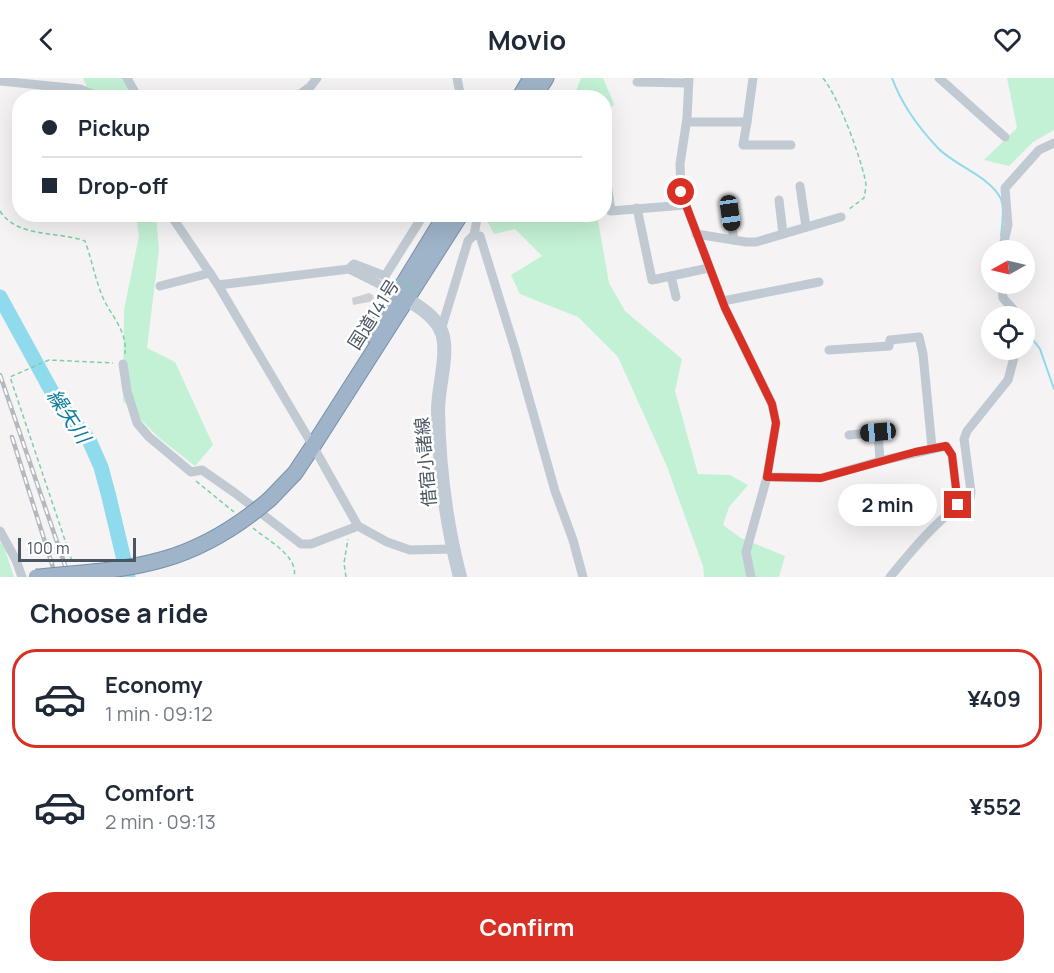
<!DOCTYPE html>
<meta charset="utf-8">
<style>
:root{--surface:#fff;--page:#f2f2f3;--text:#1f2937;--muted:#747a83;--line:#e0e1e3;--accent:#d93025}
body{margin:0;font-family:Manrope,"Noto Sans JP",sans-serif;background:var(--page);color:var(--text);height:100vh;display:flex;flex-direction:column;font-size:22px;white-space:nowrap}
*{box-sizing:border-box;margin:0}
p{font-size:20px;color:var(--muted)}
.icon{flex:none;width:33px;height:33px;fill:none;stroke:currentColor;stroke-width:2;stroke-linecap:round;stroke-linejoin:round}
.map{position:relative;height:499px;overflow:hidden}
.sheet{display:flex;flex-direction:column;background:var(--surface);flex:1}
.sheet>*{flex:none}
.hud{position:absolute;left:12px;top:12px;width:600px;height:132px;border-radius:24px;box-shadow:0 6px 24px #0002;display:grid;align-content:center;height:132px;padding:0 30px;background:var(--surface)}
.needle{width:39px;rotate:262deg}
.buttons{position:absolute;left:981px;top:162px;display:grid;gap:12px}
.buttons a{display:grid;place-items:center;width:54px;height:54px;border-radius:50%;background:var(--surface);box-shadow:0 6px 24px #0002;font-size:30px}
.scale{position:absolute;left:18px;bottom:15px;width:118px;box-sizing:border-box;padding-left:6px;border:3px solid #4a5661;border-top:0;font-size:16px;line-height:21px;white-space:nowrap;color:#4a5661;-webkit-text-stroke:4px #fff;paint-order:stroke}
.end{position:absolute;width:27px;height:27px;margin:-14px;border:8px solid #d93025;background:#fff;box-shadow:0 0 0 3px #fff}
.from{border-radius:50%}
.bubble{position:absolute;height:42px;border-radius:21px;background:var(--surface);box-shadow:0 6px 24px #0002;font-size:20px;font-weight:700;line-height:42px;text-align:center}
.car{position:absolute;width:18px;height:36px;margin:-18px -9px;border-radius:8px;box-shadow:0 0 4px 2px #0007;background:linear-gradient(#222 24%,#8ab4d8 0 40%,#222 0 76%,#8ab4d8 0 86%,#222 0)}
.hud b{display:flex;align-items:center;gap:21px;height:57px;font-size:22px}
.hud b+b{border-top:2px solid var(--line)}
.hud i{width:15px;height:15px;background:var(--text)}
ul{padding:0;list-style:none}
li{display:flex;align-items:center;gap:18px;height:99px;margin:0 12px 9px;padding:0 18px;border:3px solid transparent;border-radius:24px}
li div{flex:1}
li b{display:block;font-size:22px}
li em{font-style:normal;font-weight:700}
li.active{border-color:var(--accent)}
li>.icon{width:54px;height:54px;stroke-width:1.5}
h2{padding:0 30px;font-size:27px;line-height:72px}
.action{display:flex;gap:12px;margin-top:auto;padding:12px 30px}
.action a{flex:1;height:69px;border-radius:24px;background:var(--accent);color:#fff;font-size:24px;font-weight:700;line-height:69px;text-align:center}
header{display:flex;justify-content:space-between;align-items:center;height:78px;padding:0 30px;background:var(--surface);font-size:27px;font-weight:700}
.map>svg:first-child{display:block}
.green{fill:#c3f1d5}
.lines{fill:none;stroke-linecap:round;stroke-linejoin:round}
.stream{stroke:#90daee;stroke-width:2}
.river{stroke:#90daee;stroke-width:15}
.building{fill:#cdcfd5}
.trunk-casing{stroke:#7690ad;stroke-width:17}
.path{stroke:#7ad0a6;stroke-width:1.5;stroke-dasharray:4.5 3;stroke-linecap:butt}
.minor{stroke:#c1cad2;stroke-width:9}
.secondary{stroke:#c1cbd6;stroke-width:14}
.trunk{stroke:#9fb4c9;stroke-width:15}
.rail-casing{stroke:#b5b8bd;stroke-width:4.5}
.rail{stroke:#fff;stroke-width:2;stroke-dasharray:7;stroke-linecap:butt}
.trunk-bridge-casing{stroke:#7690ad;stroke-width:17;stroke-linecap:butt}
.path-bridge{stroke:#7ad0a6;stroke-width:1.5;stroke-dasharray:4.5 3;stroke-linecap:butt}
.trunk-bridge{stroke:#9fb4c9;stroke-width:15}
.route{stroke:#d93025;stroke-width:8}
.labels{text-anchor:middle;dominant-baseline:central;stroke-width:5;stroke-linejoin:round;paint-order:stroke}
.street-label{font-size:18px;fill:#4a5661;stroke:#fff}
.water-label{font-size:20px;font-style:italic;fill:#0c7c9b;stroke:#fff}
</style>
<header><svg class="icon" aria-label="back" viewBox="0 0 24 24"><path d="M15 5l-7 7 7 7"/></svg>Movio<svg class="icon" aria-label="heart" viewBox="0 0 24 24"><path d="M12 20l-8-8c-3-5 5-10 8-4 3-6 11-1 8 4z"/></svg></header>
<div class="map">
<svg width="1054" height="499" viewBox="0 0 1054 499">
<rect width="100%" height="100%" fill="#f5f3f3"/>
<g class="green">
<polygon points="83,0 123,0 131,19 91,19"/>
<polygon points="581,0 603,0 614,26 605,37 604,20 574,19"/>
<polygon points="1007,0 1054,0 1054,52 1033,64 1009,88 984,82 1017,50"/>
<polygon points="136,137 156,137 159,172 147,270 175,284 213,367 195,388 158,359 123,323 124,232 139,158"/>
<polygon points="489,137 597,137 609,205 625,233 682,281 675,313 698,396 730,397 748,407 729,429 723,447 741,460 785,478 779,499 704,499 703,488 666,386 618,279 578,239 520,216 511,197 542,178 515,151 494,156 487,143"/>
<polygon points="0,464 4,469 14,499 0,499"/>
</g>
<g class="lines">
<g class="stream">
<path d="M892 0C902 27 918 49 937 69 953 87 990 98 1001 121 1005 132 1002 148 1001 158"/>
<polyline points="1024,250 1040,271 1054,311"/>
</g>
<polyline class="river" points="0,219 57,323 89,362 101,389 109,419 128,499"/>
</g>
<polygon class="building" points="369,215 373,217 374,223 353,227 352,220"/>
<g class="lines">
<defs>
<g id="trunk">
<polyline points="519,20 531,0"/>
<polyline points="533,20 546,0"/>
<polyline points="372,257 446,136"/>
<polyline points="270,421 295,395 313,368 461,136"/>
</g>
</defs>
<use href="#trunk" class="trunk-casing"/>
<g class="path">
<path d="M823 0C839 20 859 75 865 101 867 107 865 114 864 120L848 132"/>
<path d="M0 133C17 160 58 153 85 163 91 179 94 196 100 212 107 235 128 250 125 276"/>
<polyline points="196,403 234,434"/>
<path d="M253 450C267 462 299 478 294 499"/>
<polyline points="72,483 10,299 49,282 113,285"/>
<polyline points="346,499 344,485 348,461"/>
</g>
<g class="minor">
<polyline points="127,0 138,20"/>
<polyline points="457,0 461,20"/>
<polyline points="689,0 687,40 680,86 681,114 725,230 772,326 776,345 767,399 746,474 751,499"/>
<polyline points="939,0 1005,59"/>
<polyline points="0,3 80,11 101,20"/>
<polyline points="637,4 688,5"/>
<polyline points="295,20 310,9 317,0"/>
<polyline points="687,44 747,44 753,0"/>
<polyline points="747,44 743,67 791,67"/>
<polyline points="606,99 611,133 685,127"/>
<polyline points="800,108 806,149"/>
<polyline points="779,122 783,156"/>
<polyline points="637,130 652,202 709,190"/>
<polyline points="730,135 734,162"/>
<polyline points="170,136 218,207 349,191 397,215"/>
<polyline points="696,156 746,164 756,164 841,139"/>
<polyline points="474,157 478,136"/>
<polyline points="1002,172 1008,147 1005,110 1039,72 1054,65"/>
<polyline points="349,191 354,186 385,198 424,136"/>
<polyline points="671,198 676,219"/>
<polyline points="1002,206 1003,220 1019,238"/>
<polyline points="218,207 313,368 358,448 387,464 410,472 453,471"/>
<polyline points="160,208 210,195"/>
<polyline points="723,223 819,204"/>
<polyline points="441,252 468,163 474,157 480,158 515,271 555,413 573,462 583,499"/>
<polyline points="829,272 889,268 890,262 919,259 923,276 932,370"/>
<polyline points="123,286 127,313 137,345 149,359 191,394 202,392 235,415 301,466 311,466 358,448"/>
<polyline points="849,357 878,354 880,383"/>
<polyline points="767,399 821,400 880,383 946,368 952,377 958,427"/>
<polyline points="0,453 16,482 22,499"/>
<path d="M890 499C912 472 940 438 970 420L971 414 964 361 967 353 1008 302 1016 272"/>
</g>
<path class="secondary" d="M399 216C415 227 435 236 442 255 449 276 438 309 438 332 439 388 446 445 460 499"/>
<use href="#trunk" class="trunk"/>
<defs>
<g id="rail">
<polyline points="0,297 69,499"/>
<polyline points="12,359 56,499"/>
</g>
</defs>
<use href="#rail" class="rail-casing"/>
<use href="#rail" class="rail"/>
<defs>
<path id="trunk-bridge" d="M36 499C134 491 192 488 270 421"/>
</defs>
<use href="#trunk-bridge" class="trunk-bridge-casing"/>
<polyline class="path-bridge" points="397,200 418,214"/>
<use href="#trunk-bridge" class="trunk-bridge"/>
</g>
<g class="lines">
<polyline class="route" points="681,114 725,230 772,326 776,345 767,399 821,400 915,374 946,368 952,377 958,427"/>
</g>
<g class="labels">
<g class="street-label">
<text transform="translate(373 236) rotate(-58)">国道141号</text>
<text transform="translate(425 384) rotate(-95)">借宿小諸線</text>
</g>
<g class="water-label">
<text transform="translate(69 338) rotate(56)">繰矢川</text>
</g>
</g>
</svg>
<div class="buttons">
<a><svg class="needle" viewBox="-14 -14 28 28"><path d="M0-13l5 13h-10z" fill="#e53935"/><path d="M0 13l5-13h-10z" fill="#747a83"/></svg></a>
<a><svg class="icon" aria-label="locate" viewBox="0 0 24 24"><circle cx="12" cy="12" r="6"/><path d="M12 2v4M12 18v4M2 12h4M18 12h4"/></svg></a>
</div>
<div class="scale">100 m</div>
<i class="end from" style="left:681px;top:114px"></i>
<i class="end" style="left:958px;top:427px"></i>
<div class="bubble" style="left:838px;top:406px;width:99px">2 min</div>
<i class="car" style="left:730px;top:135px;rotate:172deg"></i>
<i class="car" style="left:878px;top:354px;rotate:265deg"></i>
<div class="hud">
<b><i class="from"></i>Pickup</b>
<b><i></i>Drop-off</b>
</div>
</div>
<section class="sheet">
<h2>Choose a ride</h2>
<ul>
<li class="active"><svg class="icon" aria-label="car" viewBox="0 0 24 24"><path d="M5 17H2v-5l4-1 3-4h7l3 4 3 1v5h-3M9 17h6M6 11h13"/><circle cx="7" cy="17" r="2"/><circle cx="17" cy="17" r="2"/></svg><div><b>Economy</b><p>1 min · 09:12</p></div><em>¥409</em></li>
<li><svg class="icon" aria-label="car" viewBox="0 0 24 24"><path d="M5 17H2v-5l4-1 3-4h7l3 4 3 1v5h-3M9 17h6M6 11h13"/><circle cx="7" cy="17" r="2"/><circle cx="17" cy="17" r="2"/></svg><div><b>Comfort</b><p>2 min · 09:13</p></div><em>¥552</em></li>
</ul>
<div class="action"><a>Confirm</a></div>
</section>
